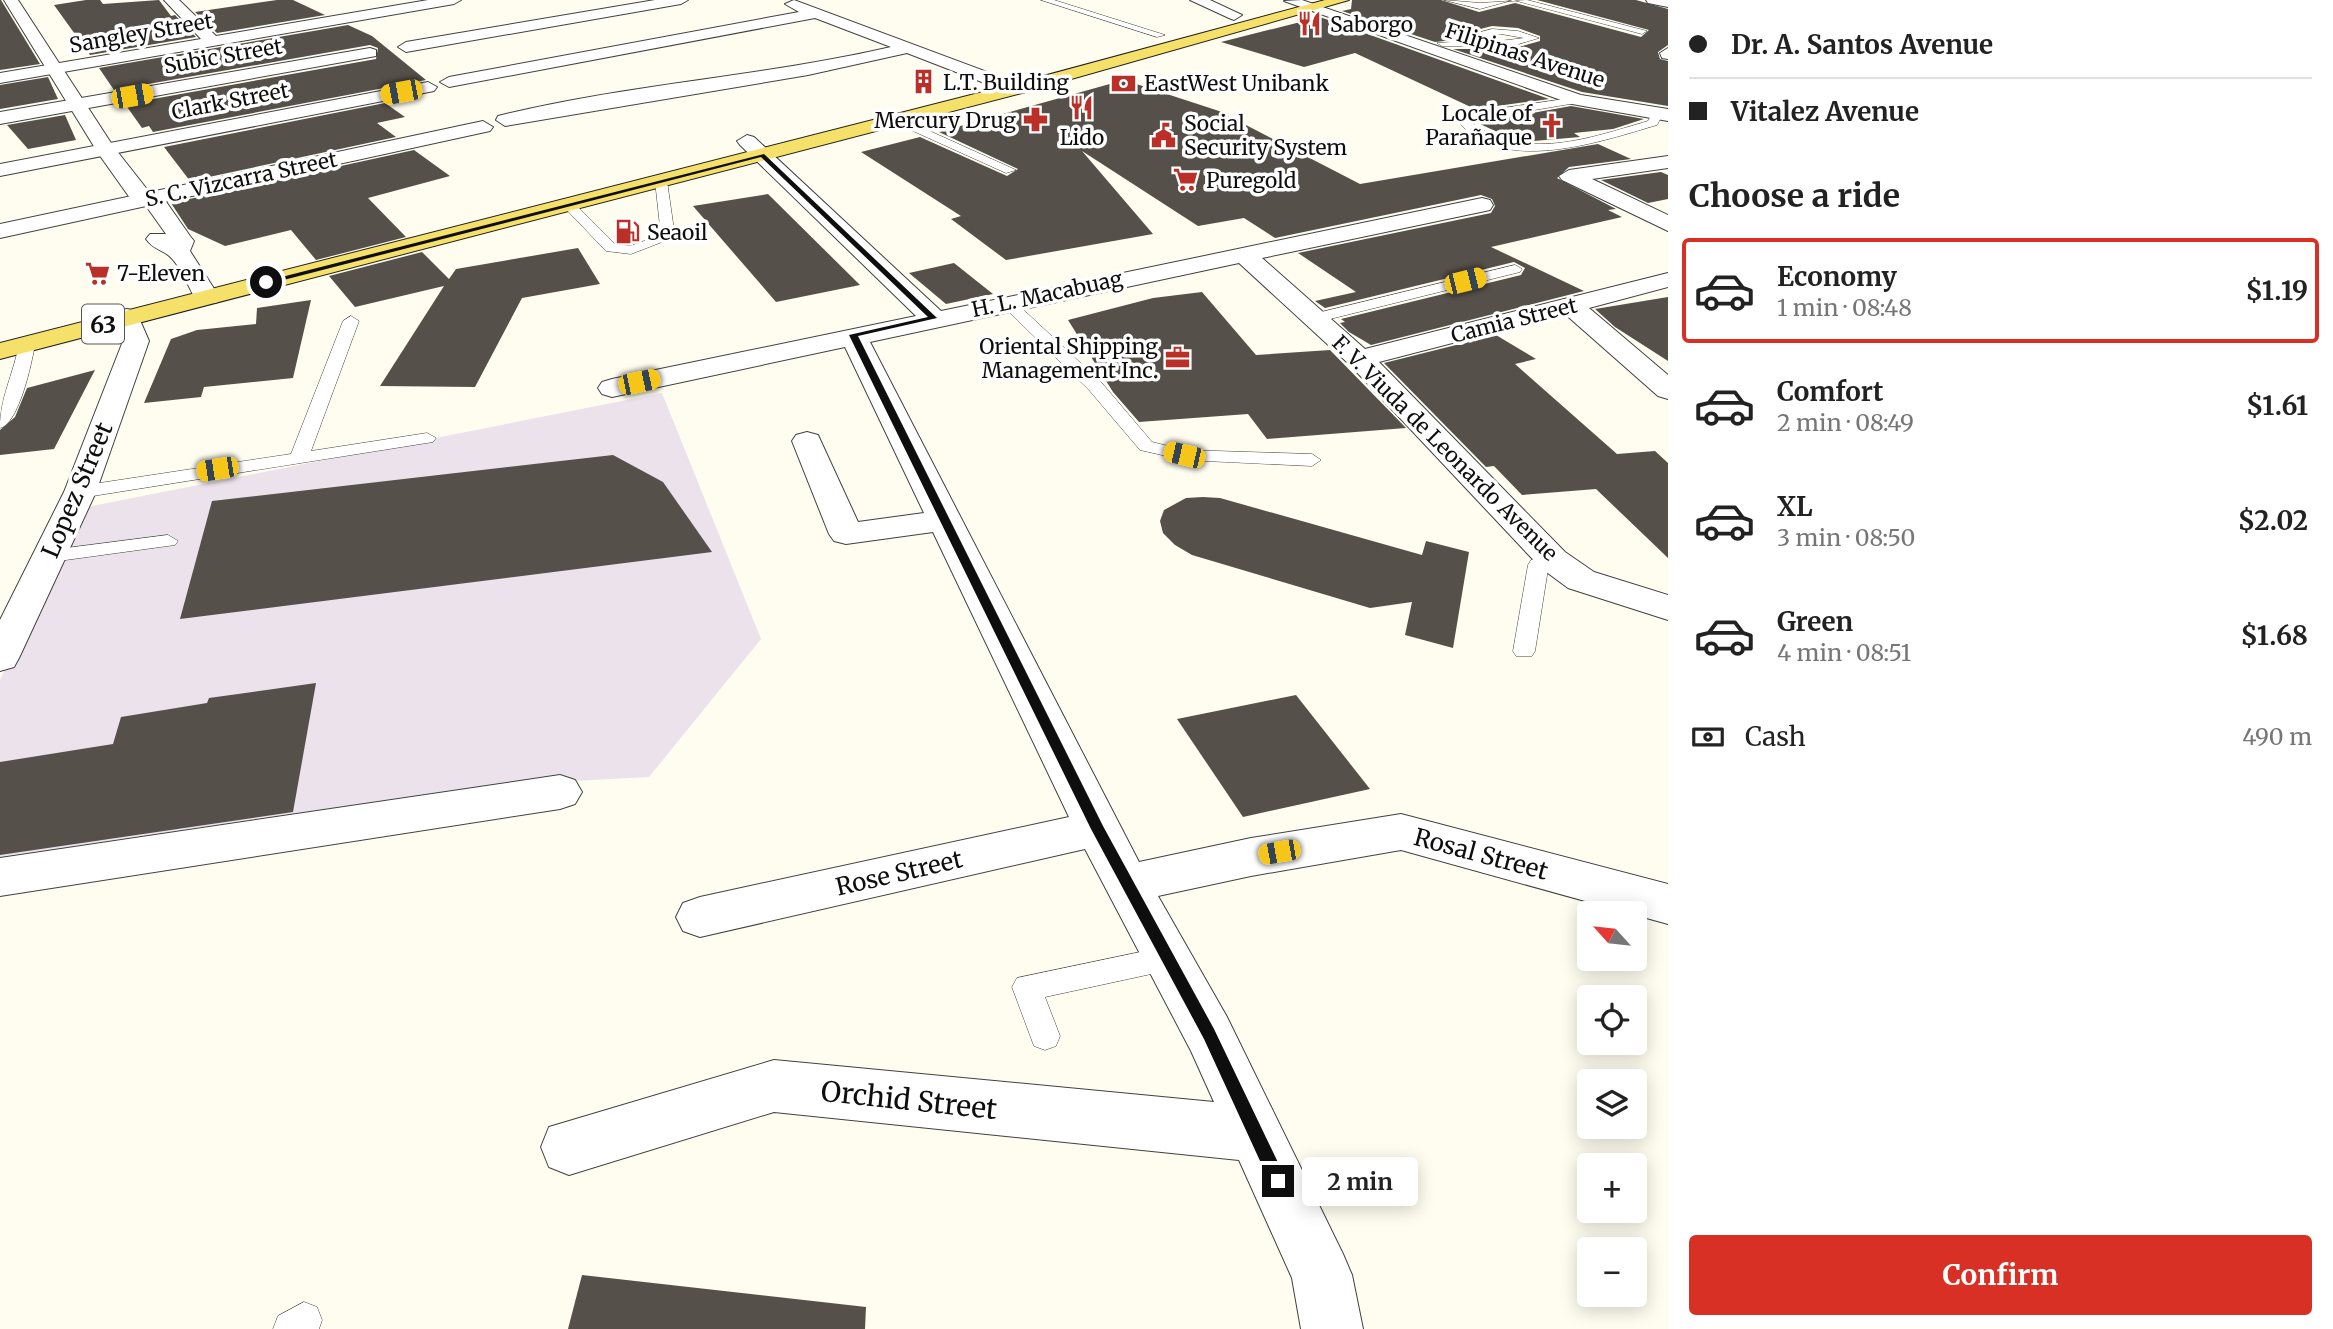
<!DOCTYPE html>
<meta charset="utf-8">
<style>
:root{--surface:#fff;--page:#f6f6f6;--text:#222;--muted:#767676;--line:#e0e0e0;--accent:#d93025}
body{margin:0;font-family:Merriweather,serif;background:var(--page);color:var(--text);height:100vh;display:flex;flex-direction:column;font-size:26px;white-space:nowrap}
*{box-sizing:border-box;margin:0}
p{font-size:23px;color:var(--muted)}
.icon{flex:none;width:38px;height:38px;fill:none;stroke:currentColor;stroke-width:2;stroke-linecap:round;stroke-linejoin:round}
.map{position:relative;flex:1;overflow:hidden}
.side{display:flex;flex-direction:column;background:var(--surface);width:665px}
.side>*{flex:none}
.top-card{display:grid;align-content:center;height:154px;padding:0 21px;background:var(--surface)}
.needle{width:46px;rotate:297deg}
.buttons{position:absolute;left:1577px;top:901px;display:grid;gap:14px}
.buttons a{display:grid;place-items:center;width:70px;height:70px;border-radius:7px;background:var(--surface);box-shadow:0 4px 18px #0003;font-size:35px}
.end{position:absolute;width:32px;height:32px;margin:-16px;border:9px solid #0e0e0e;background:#fff;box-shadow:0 0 0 4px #fff}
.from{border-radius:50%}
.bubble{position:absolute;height:49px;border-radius:7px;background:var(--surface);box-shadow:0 4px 18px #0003;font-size:23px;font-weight:700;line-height:49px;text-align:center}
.car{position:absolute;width:21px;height:42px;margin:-21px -10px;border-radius:9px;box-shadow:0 0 5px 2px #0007;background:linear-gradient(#f5c518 24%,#345 0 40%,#f5c518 0 76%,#345 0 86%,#f5c518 0)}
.top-card b{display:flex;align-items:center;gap:24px;height:66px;font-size:26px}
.top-card b+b{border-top:2px solid var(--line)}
.top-card i{width:18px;height:18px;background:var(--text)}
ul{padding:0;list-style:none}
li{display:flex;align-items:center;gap:21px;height:105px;margin:0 14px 10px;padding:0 7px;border:4px solid transparent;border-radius:7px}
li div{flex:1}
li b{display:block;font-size:26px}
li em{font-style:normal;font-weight:700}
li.current{border-color:var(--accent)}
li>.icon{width:63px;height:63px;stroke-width:1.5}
h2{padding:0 21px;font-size:32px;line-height:84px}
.pay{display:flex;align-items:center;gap:18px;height:77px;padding:0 21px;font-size:26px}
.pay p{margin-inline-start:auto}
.cta{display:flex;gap:14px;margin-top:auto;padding:14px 21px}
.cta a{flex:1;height:80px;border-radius:7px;background:var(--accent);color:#fff;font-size:28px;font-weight:700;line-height:80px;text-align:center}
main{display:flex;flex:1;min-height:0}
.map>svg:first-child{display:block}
.industrial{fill:#ece2ec}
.building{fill:#56504a}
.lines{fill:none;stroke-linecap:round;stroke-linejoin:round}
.service-casing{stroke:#414141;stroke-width:1}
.minor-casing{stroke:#414141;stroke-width:2}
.tertiary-casing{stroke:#414141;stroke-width:2}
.primary-casing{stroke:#1f1f1f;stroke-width:2}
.service{fill:#fff;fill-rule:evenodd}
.minor{fill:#fff;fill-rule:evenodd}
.tertiary{fill:#fff;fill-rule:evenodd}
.primary{fill:#f5e069;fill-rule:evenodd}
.route{fill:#0e0e0e}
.labels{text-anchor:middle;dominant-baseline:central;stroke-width:7;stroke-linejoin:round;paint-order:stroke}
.far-poi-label{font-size:21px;fill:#0e0e0e;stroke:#fff;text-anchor:start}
.far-street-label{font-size:21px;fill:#0e0e0e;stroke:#fff}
.shield{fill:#fff;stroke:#565656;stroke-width:2}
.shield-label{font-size:23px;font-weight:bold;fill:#0e0e0e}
.street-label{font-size:24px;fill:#0e0e0e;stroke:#fff}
.near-street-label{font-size:28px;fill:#0e0e0e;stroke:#fff}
</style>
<main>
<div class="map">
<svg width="1668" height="1329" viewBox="0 0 1668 1329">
<rect width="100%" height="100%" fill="#fffdef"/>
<polygon class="industrial" points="662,393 761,639 649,777 572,781 0,871 0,680 82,508"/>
<g class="building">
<polygon points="0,0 1,0 40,64 0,70"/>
<polygon points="86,0 100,0 103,4 159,0 171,16 175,15 196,37 90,55 54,5"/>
<polygon points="277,0 293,0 325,15 217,33 195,12"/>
<polygon points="1352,0 1441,0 1479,12 1515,3 1641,37 1649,30 1537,0 1636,0 1668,9 1668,45 1658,52 1660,59 1668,61 1668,106 1582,92 1453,49 1512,49 1540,41 1540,36 1518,28 1492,26 1465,33 1463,39 1435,42 1342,11 1351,9"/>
<polygon points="1320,17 1549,99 1475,109 1355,53 1304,67 1221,42"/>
<polygon points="348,25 372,36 426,80 153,132 149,126 142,128 125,104 376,59 378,48 370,45 114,90 99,68"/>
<polygon points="48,77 58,99 0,109 0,85"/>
<polygon points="1124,80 1219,111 1360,184 1598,144 1631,159 1569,167 1557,178 1616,209 1608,210 1622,217 1491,247 1584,291 1371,345 1349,332 1340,323 1345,322 1341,319 1521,275 1525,268 1514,262 1325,308 1315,301 1356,292 1298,253 1491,213 1495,206 1492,199 1481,195 1275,238 1244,218 1198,226 1082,151 1153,234 1006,260 951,219 961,216 861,152 920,137 1007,176 1018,169 939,132"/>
<polygon points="385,103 405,117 377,123 396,137 190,181 164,147"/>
<polygon points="1571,106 1644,119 1613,129 1574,133 1580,137 1534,141 1512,139 1478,123"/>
<polygon points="65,115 76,140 28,149 7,125"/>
<polygon points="414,150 450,176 368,198 406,237 316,260 291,230 225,246 188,229 171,203"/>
<polygon points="1661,172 1668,175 1668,199 1648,203 1601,180"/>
<polygon points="768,194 860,285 776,302 693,206"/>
<polygon points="578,248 600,284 522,298 475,387 380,386 444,286 355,307 329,276 422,252 449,279 456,269"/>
<polygon points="954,263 993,294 946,304 909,273"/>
<polygon points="1202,292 1256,355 1330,350 1406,428 1267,439 1248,414 1139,422 1113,392 1068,320 1153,298"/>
<polygon points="1668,297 1668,361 1615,327 1595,309"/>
<polygon points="311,300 293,378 204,387 201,397 144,403 171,339 197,330 256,324 257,308"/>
<polygon points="1496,335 1536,359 1515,364 1617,454 1655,451 1668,463 1668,558 1596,489 1522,495 1494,466 1486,467 1384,363"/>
<polygon points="95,370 54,449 0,455 0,430 15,417 27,388"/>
<polygon points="613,455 663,482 712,552 180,619 212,501"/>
<polygon points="1203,497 1220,498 1422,555 1426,541 1469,552 1453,648 1405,635 1412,602 1370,608 1192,555 1175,545 1163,533 1160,521 1164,510 1186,498"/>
<polygon points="316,683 293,812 0,855 0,762 113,744 121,717 207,703 209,698"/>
<polygon points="1296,695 1370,789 1243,817 1177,719"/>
<polygon points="582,1275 866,1307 865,1329 568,1329"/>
</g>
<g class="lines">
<defs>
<g id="service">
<polygon points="1041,0 1054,0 1165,35 1157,37"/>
<polygon points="1444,0 1480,3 1527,0 1647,31 1642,34 1513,0 1480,9"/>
<path d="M1492 29 1518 31 1539 38 1512 46H1442L1437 43 1466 41V36ZM1501 34 1524 38 1500 41 1475 39Z"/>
<path d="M1578 97 1582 98V102L1469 121C1523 163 1590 138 1648 121L1653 112 1663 114 1657 125C1602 141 1500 177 1457 120L1469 113Z"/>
<polygon points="893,118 901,118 1016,170 1006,173 893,122"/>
<polygon points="661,177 667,181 675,237 631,254 606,251 562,205 573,202 615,244 630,246 661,235 655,181"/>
<polygon points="1515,265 1522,269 1520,272 1314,323 1306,318 1309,315"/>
<polygon points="1008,298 1013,300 1101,382 1152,442 1184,450 1312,454 1321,460 1312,466 1184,460 1140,450 1089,390 1003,306 1003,300"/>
<polygon points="351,316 359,321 311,451 427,433 436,438 433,442 80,498 70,492 80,486 291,454 343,321"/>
<path d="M27 339 35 344C32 362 19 424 0 428 0 397 13 376 19 344Z"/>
<polygon points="168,535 178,541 175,545 51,562 41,556 51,550"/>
<polygon points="1553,554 1563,560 1560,565 1548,569 1535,651 1532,656 1516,656 1513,651 1528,565 1531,560"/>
<polygon points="1169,946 1179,950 1184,959 1179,968 1045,997 1060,1036 1056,1046 1045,1050 1034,1046 1012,987 1017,978"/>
<polygon points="304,1302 317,1307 322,1320 319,1329 273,1329 278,1316"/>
</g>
<g id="minor">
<polygon points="164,0 179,0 216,36 428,0 461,0 454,4 0,83 0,73 201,39"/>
<polygon points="655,0 688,0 681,4 406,52 398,47 406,42"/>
<path d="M794 0 1022 85 1025 89 1016 94 1010 93 907 53 808 75 505 126 496 120 498 116C627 84 761 77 891 47L815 18 449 87 440 82 449 77 799 12 785 4Z"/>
<polygon points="1190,0 1210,0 1242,15 1234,20 1229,18"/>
<polygon points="1302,0 1581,95 1668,109 1668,121 1572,104 1284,1"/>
<polygon points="1646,0 1668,0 1668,7 1648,3"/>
<polygon points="370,48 376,50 376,56 0,124 0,112"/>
<polygon points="1668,48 1668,59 1662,58 1660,53"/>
<polygon points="428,82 437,87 434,91 0,176 0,164"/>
<polygon points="483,121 493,127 490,131 0,238 0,224"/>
<polygon points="747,135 754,137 941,311 1482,198 1490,200 1493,205 1490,210 1262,258 1365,349 1668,273 1668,287 1589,308 1668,375 1668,399 1658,396 1565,314 1379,362 1565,552 1594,572 1668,595 1668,620 1568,588 1541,568 1350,365 1239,263 870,342 1139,862 1251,838 1401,814 1668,884 1668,924 1401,850 1251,876 1158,896 1227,1017 1343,1254 1352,1275 1363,1329 1301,1329 1292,1278 1239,1160 774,1112 569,1175 549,1167 541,1147 549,1127 774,1060 1214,1102 1191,1051 1085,849 700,937 683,931 676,917 683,903 700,897 1069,817 933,532 846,544 834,541 829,534 792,441 796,435 807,432 818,435 858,522 924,513 845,347 612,397 602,394 598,388 602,382 612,379 916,316 740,145 737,141"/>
<polygon points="1668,156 1668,168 1592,179 1668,215 1668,231 1562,180 1559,176 1569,170"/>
<polygon points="127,309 136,311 149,341 96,492 19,658 14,667 0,671 0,620 64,492 123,341 114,317 118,311"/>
<polygon points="560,775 575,780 582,792 575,804 560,809 0,896 0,858"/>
</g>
<path id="tertiary" d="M4 0H18L113 146 146 188 160 193 190 236 194 241 190 251 220 298 216 303H198C189 290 181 265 168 255 160 249 153 249 146 239L150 234H166L144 203 130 198 98 153Z"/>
<polygon id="primary" points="1325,0 1349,0 1022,93 0,359 0,343 1010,85"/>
</defs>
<use href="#service" class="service-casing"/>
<use href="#minor" class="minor-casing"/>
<use href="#tertiary" class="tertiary-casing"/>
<use href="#primary" class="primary-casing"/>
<use href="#service" class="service"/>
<use href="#minor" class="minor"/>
<use href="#tertiary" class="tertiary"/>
<use href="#primary" class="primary"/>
</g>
<polygon class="route" points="764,154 937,318 858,336 1103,826 1214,1029 1284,1175 1286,1181 1284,1187 1278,1189 1272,1187 1204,1039 1091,829 849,335 928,317 761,157 268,284 262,282"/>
<defs>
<symbol id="restaurant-bare" viewBox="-9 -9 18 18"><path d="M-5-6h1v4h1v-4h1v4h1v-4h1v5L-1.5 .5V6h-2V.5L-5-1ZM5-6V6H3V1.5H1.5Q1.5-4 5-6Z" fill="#ba3029" stroke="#fff" stroke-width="2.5" paint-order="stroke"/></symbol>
<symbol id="building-bare" viewBox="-9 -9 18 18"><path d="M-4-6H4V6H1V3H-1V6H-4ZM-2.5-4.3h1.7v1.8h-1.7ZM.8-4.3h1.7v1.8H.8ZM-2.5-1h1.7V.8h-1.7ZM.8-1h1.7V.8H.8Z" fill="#ba3029" stroke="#fff" stroke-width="2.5" paint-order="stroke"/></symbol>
<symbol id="bank-bare" viewBox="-9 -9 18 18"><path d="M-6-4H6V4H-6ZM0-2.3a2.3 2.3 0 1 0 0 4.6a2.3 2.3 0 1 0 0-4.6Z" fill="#ba3029" stroke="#fff" stroke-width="2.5" paint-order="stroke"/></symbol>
<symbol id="pharmacy-bare" viewBox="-9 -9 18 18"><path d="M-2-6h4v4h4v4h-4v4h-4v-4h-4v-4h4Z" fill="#ba3029" stroke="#fff" stroke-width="2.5" paint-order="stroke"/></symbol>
<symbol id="church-bare" viewBox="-9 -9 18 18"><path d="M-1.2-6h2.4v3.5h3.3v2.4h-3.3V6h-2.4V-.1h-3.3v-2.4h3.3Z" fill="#ba3029" stroke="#fff" stroke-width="2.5" paint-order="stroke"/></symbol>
<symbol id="civic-bare" viewBox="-9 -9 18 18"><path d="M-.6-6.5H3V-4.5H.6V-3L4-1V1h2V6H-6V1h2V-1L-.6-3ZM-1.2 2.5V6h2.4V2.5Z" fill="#ba3029" stroke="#fff" stroke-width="2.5" paint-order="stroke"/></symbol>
<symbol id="supermarket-bare" viewBox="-9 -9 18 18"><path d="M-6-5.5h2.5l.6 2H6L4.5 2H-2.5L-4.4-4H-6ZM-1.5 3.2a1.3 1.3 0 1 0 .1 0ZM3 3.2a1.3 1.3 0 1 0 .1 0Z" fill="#ba3029" stroke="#fff" stroke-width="2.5" paint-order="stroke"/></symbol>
<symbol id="fuel-bare" viewBox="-9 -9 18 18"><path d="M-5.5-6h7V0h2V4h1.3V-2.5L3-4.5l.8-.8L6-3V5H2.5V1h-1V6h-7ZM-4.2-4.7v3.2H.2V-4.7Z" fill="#ba3029" stroke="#fff" stroke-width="2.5" paint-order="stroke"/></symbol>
<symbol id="office-bare" viewBox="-9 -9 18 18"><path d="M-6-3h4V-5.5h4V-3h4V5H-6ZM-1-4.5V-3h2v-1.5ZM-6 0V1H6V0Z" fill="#ba3029" stroke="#fff" stroke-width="2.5" paint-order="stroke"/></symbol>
</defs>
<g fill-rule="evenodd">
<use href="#restaurant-bare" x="1292" y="6" width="35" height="35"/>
<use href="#building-bare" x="906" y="64" width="35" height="35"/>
<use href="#bank-bare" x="1106" y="66" width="35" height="35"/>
<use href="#restaurant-bare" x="1064" y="90" width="35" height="35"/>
<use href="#pharmacy-bare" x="1018" y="102" width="35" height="35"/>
<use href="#church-bare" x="1534" y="108" width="35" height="35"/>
<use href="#civic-bare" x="1146" y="118" width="35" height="35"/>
<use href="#supermarket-bare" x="1168" y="162" width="35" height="35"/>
<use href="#fuel-bare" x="610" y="214" width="35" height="35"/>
<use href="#supermarket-bare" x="80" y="256" width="35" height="35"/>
<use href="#office-bare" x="1160" y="340" width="35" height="35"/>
</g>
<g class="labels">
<g class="far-poi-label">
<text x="1330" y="24">Saborgo</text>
<text x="943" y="82">L.T. Building</text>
<text x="1144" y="83">EastWest Unibank</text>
<text x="1532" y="113" text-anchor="end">Locale of<tspan x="1532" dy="24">Parañaque</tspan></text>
<text x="1016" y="120" text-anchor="end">Mercury Drug</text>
<text x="1184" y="123">Social<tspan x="1184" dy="24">Security System</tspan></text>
<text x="1082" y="137" text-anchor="middle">Lido</text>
<text x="1206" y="180">Puregold</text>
<text x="647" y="232">Seaoil</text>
<text x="117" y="273">7-Eleven</text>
<text x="1158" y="346" text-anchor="end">Oriental Shipping<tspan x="1158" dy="24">Management Inc.</tspan></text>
</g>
<g class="far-street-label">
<text transform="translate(141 33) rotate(-10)">Sangley Street</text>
<text transform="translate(1525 55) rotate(18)">Filipinas Avenue</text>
<text transform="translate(223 56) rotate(-10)">Subic Street</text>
<text transform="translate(230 101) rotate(-11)">Clark Street</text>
<text transform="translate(241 179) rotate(-12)">S. C. Vizcarra Street</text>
<text transform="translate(1047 294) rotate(-12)">H. L. Macabuag</text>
<text transform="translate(1514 320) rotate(-14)">Camia Street</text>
<text transform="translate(1445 448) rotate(45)">F. V. Viuda de Leonardo Avenue</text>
</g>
<rect class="shield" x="82" y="304.5" width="42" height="39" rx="5"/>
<g class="shield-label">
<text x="103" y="324">63</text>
</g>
<g class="street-label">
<text transform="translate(77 490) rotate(-67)">Lopez Street</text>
<text transform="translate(1481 854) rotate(15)">Rosal Street</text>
<text transform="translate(899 873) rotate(-13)">Rose Street</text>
</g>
<g class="near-street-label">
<text transform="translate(909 1100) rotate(6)">Orchid Street</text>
</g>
</g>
</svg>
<div class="buttons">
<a><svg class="needle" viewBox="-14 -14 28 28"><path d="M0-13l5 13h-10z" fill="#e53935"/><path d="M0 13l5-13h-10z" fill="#767676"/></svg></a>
<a><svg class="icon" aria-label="locate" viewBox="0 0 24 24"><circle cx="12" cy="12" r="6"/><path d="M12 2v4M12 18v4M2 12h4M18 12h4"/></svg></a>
<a><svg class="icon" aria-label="layers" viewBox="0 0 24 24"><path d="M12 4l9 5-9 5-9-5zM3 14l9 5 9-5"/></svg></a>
<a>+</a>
<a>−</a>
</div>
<i class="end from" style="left:266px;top:282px"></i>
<i class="end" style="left:1278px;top:1181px"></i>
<div class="bubble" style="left:1302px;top:1157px;width:116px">2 min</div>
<i class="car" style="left:401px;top:92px;rotate:259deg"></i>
<i class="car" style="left:132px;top:96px;rotate:80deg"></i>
<i class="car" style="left:1465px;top:281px;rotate:76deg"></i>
<i class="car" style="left:639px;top:382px;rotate:78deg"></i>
<i class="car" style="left:1184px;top:455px;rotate:283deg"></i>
<i class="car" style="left:217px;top:469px;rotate:261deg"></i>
<i class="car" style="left:1279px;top:852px;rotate:260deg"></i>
</div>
<section class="side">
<div class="top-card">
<b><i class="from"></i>Dr. A. Santos Avenue</b>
<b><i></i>Vitalez Avenue</b>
</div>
<h2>Choose a ride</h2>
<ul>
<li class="current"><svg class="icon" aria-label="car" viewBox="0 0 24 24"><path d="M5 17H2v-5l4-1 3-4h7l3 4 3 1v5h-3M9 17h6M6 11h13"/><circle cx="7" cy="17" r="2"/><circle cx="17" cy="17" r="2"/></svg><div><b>Economy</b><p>1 min · 08:48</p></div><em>$1.19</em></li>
<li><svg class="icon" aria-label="car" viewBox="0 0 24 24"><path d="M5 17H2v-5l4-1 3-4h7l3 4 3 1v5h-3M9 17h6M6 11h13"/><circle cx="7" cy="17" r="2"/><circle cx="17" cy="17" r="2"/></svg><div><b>Comfort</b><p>2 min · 08:49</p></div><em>$1.61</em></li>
<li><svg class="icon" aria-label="car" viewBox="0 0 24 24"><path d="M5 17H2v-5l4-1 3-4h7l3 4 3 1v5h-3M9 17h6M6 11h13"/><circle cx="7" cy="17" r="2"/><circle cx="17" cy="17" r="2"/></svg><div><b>XL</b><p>3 min · 08:50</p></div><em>$2.02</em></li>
<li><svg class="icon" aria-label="car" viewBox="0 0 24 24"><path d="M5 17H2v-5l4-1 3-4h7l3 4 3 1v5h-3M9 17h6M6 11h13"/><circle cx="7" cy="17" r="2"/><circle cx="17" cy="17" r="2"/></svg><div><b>Green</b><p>4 min · 08:51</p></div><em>$1.68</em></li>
</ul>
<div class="pay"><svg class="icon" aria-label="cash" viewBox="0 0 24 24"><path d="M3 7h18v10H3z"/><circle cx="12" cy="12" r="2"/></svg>Cash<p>490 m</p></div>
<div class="cta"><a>Confirm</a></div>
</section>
</main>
